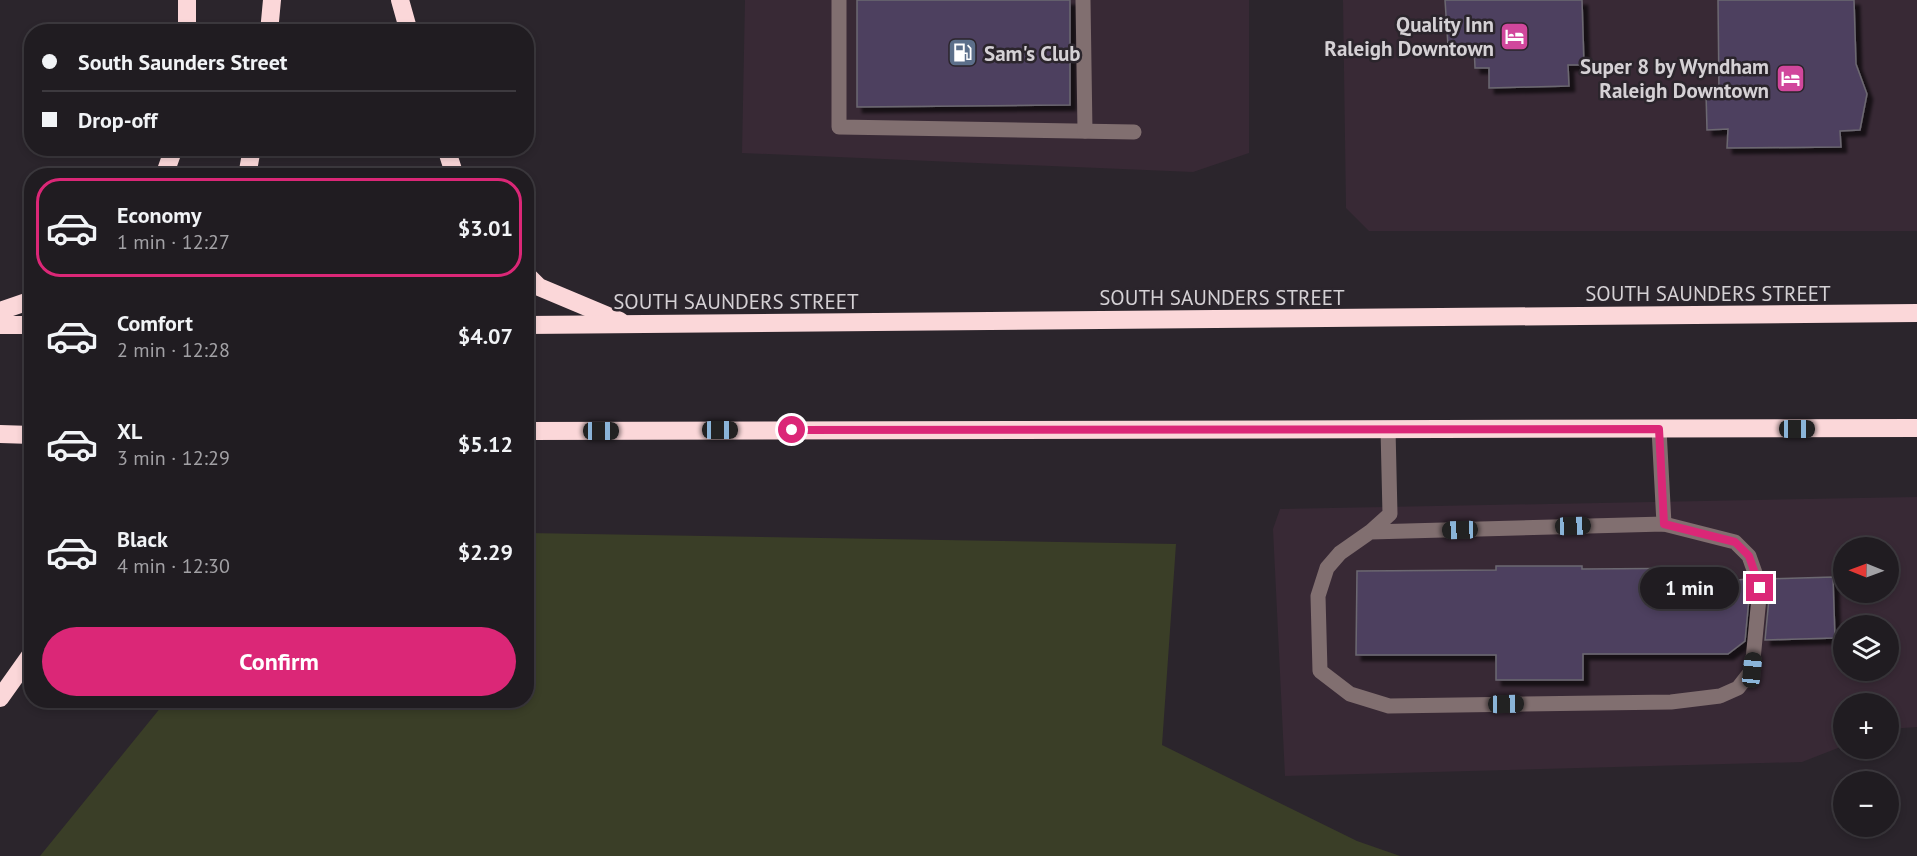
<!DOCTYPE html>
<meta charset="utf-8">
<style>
:root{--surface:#201c21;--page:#28252a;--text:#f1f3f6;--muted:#a2a1a5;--line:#3d3a3f;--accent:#db2777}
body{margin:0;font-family:"PT Sans",sans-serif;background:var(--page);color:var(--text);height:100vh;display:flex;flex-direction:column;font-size:22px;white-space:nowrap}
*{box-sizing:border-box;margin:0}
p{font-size:20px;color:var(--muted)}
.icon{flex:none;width:33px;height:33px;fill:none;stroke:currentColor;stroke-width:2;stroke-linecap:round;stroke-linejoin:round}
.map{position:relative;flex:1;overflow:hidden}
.panel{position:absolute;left:24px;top:168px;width:510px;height:540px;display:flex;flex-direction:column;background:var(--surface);border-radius:24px;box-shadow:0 3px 9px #0003,0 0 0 2px var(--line)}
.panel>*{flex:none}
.hud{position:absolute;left:24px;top:24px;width:510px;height:132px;border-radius:24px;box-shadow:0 3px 9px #0003,0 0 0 2px var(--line);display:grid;align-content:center;height:132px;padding:0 18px;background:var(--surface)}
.needle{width:39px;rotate:271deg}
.fabs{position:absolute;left:1833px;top:537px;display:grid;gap:12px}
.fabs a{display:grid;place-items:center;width:66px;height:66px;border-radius:50%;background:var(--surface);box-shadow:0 3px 9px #0003,0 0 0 2px var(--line);font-size:30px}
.end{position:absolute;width:27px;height:27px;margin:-14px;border:8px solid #db2777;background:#fff;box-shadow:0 0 0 3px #fff}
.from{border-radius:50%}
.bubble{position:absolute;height:42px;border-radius:21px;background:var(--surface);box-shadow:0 3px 9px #0003,0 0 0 2px var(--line);font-size:20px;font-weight:600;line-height:42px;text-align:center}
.car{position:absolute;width:18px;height:36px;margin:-18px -9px;border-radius:8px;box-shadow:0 0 4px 2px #0007;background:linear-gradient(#222 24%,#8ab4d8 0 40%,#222 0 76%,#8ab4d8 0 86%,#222 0)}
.hud b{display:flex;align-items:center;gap:21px;height:57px;font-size:22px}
.hud b+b{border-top:2px solid var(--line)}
.hud i{width:15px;height:15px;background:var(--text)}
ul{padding:10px 0 0;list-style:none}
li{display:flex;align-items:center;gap:18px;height:99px;margin:0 12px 9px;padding:0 6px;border:3px solid transparent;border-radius:24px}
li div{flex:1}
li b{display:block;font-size:22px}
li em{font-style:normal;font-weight:600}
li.active{border-color:var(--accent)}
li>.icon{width:54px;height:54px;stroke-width:1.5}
.action{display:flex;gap:12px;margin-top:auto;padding:12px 18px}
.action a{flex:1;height:69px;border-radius:36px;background:var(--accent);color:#fff;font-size:24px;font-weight:600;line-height:69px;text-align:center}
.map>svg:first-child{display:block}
.commercial{fill:#382935;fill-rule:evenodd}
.green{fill:#3a3e27}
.building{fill:#4e415f;stroke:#6c6871;stroke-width:1.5;filter:url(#shadow)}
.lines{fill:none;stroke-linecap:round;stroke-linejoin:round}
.minor{stroke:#816f70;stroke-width:15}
.highway{stroke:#fbd7d9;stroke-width:18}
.route{stroke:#db2777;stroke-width:8}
.labels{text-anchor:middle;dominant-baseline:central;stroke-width:5;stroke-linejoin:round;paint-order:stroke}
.poi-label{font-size:21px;font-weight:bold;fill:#d5d1d5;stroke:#2b252c;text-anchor:end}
.street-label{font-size:21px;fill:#d5d1d5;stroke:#2b252c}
</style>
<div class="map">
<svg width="1917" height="856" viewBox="0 0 1917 856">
<defs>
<filter id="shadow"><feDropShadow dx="5.5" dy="5.5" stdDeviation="1.5" flood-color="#0009"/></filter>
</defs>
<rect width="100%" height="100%" fill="#2b252c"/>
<g class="commercial">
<polygon points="745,0 1249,0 1249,153 1193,172 742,153"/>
<polygon points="1343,0 1917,0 1917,231 1369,231 1346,208"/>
<path d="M1917 497V727L1889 729 1888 704H1844L1843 746 1802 762 1285 776 1273 529 1280 509ZM1844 548H1888V592H1844ZM1844 626H1888V670H1844Z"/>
</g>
<polygon class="green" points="527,533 1176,544 1162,745 1357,841 1400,856 40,856 166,701 526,700"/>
<g class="building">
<polygon points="857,0 1070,0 1070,105 857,107"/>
<polygon points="1445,0 1582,0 1584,65 1568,65 1569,86 1489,88 1489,68 1475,68 1474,45 1448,46"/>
<polygon points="1718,0 1854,0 1856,64 1867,94 1860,130 1840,131 1841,147 1727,148 1728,129 1707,130 1706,93 1719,92"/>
<polygon points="1496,566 1582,566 1582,569 1726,568 1737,580 1747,579 1750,588 1745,641 1728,654 1583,654 1583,680 1496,680 1496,655 1356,655 1357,571 1496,570"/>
<polygon points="1833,577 1835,638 1765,640 1770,588 1767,579"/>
</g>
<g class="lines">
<g class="minor">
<polyline points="839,0 839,127 1134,132"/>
<polyline points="1083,0 1085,131"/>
<polyline points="1659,429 1664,524"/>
<polyline points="1370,532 1664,524 1735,542 1749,556 1760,587 1752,670 1738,688 1720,696 1671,702 1389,706 1350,694 1320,671 1318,596 1327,568 1340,553 1370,532 1390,514 1388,429"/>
</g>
<g class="highway">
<polyline points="400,0 409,32"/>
<polyline points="187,32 187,0"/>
<polyline points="269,32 272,0"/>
<polyline points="446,148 455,176"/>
<polyline points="164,176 174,148"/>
<polyline points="247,176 252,148"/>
<polyline points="526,274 539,287 620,321"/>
<polyline points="0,311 32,300"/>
<polyline points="0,325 32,325"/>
<polyline points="526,325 1917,313"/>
<polyline points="526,431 1917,428"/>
<polyline points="0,434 32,435"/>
<polyline points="0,698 32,653"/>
</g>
</g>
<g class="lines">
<polyline class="route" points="792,430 1659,429 1664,524 1735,542 1749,556 1760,588"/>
</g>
<defs>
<symbol id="hotel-square" viewBox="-11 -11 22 22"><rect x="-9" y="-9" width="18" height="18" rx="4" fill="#d1479c" stroke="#2b252c"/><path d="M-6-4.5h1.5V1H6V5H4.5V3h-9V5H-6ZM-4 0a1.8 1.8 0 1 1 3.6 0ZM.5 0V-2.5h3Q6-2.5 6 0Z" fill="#fff"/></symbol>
<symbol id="fuel-square" viewBox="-11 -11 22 22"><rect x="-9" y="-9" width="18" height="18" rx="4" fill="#5c6f8a" stroke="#2b252c"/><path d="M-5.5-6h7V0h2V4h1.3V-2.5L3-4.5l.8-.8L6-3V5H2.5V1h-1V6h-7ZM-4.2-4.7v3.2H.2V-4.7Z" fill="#fff"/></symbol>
</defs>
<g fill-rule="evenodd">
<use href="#hotel-square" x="1498" y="20" width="33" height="33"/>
<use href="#fuel-square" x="946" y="36" width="33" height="33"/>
<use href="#hotel-square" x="1774" y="62" width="33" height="33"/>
</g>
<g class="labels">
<g class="poi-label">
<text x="1494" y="24">Quality Inn<tspan x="1494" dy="24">Raleigh Downtown</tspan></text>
<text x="984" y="53" text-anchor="start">Sam's Club</text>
<text x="1769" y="66">Super 8 by Wyndham<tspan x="1769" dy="24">Raleigh Downtown</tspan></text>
</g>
<g class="street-label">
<text x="1708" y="293">SOUTH SAUNDERS STREET</text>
<text x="1222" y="297">SOUTH SAUNDERS STREET</text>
<text x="736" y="301">SOUTH SAUNDERS STREET</text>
</g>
</g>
</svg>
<div class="fabs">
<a><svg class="needle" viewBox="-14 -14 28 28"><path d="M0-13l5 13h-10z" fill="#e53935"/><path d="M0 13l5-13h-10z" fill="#a2a1a5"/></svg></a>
<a><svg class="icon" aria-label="layers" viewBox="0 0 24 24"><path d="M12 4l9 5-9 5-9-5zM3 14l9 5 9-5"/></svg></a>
<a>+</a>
<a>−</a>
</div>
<i class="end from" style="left:792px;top:430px"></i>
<i class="end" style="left:1760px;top:588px"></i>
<div class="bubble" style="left:1640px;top:567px;width:99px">1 min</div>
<i class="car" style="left:1797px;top:429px;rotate:90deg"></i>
<i class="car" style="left:720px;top:430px;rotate:90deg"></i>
<i class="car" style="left:601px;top:431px;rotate:90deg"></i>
<i class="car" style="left:1573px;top:526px;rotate:88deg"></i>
<i class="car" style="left:1460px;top:530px;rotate:268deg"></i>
<i class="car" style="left:1752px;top:670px;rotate:6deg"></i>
<i class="car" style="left:1506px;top:704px;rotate:89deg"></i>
<div class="hud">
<b><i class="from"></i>South Saunders Street</b>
<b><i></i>Drop-off</b>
</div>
<section class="panel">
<ul>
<li class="active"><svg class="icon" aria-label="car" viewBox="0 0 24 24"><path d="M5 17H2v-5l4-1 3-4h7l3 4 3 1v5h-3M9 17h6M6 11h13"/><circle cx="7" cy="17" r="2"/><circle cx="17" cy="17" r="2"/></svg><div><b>Economy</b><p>1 min · 12:27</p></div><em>$3.01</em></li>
<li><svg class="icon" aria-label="car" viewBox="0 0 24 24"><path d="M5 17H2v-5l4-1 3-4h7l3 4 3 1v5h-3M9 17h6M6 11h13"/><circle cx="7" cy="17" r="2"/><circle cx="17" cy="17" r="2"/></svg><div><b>Comfort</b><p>2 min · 12:28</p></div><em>$4.07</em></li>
<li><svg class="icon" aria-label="car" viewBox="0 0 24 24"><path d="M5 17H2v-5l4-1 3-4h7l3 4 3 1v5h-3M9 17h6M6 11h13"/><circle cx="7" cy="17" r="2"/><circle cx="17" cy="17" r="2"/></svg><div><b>XL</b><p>3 min · 12:29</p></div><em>$5.12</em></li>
<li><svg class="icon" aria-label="car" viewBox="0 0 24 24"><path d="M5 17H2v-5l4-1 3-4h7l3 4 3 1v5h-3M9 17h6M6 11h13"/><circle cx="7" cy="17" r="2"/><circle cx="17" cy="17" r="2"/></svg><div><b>Black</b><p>4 min · 12:30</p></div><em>$2.29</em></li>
</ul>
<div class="action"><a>Confirm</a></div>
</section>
</div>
